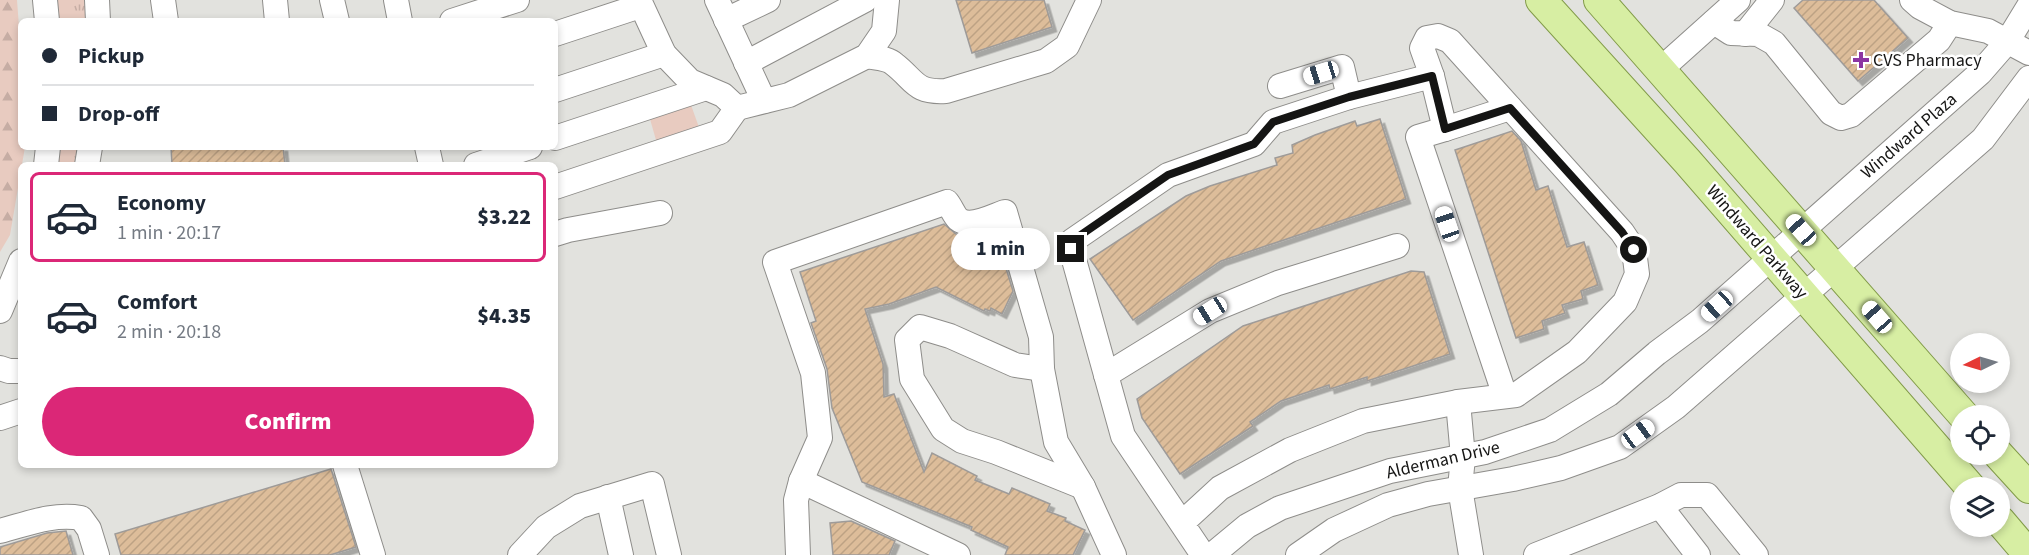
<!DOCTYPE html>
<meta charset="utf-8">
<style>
:root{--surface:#fff;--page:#f6f6f7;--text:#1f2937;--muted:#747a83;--line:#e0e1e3;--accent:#db2777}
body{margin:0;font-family:"Source Sans 3",sans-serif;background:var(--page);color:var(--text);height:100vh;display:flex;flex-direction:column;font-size:22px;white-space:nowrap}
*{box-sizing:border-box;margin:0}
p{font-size:20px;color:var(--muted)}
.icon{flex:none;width:33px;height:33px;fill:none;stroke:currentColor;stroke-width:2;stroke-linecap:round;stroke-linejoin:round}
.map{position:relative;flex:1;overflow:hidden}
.sheet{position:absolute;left:18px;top:162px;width:540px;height:306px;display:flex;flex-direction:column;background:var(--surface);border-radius:9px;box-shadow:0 3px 9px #0003}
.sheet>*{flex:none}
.hud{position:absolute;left:18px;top:18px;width:540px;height:132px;border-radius:9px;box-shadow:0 3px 9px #0003;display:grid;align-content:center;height:132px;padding:0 24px;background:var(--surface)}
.needle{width:39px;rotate:265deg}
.tools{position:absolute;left:1950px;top:333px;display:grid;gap:12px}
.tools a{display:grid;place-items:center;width:60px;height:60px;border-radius:50%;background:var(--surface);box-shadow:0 3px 9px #0003;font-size:30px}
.end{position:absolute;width:27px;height:27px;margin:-14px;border:8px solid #151514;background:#fff;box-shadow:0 0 0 3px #fff}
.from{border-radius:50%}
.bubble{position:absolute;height:42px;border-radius:21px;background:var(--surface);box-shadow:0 3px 9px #0003;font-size:20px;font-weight:800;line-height:42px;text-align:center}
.car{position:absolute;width:18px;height:36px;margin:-18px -9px;border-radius:8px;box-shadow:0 0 4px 2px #0007;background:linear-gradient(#fff 24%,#345 0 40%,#fff 0 76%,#345 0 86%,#fff 0)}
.hud b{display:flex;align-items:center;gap:21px;height:57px;font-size:22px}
.hud b+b{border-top:2px solid var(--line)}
.hud i{width:15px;height:15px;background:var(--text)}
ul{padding:10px 0 0;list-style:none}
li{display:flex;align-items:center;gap:18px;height:90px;margin:0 12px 9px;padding:0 12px;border:3px solid transparent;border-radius:9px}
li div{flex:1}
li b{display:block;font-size:22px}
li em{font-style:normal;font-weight:800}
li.on{border-color:var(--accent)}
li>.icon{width:54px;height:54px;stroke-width:1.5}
.cta{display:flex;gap:12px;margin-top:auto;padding:12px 24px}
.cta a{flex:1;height:69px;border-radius:36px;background:var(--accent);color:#fff;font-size:24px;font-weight:800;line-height:69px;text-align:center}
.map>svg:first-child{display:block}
.grass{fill:url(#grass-tufts)}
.forest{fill:url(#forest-firs)}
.garden{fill:#e8cbc0}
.building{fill:url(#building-hatch);stroke:#9e9b99;stroke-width:1.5;filter:url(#shadow)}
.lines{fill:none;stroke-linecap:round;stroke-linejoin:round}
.minor-casing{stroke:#8e8d8a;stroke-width:26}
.major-casing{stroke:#829b49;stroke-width:32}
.minor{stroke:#fff;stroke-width:24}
.major{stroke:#d7eea3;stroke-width:30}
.route{stroke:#151514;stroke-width:8}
.poi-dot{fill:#8c35a2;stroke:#fff;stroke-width:2}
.labels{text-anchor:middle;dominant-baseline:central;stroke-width:5;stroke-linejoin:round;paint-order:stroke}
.poi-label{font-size:18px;fill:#151514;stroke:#fff;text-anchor:start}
.street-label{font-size:18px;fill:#151514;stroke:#fff}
</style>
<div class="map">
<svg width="2029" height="555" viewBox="0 0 2029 555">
<defs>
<pattern id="grass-tufts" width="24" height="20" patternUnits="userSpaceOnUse" patternTransform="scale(1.5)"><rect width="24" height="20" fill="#e8cbc0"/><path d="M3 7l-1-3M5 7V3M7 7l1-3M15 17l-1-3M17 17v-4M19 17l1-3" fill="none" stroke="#c6ada4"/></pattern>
<pattern id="forest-firs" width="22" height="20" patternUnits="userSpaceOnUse" patternTransform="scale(1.5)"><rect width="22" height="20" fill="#e8cbc0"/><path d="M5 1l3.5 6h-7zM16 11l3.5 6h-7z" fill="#c6ada4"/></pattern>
<pattern id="building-hatch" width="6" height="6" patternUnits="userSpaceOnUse" patternTransform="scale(1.5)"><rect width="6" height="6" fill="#ddbd9a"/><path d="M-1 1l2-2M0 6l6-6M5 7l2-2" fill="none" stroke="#bda284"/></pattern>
<filter id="shadow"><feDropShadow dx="4.5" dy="4.5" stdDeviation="0" flood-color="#0004"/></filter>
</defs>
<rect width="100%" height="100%" fill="#e2e2de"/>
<g class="grass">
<polygon points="55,0 85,0 87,21 57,21"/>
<polygon points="58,147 80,147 74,165 56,165"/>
</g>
<polygon class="forest" points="0,0 17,0 21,53 21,147 25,147 10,235 0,252"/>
<polygon class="garden" points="691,105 701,133 658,147 650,119"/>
<g class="building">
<polygon points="956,0 1044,0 1052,27 972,53"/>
<polygon points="1803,0 1874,0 1908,38 1858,81 1794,8"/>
<polygon points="1380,119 1406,199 1221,261 1133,320 1090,259 1186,196 1210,186 1277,165 1275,158 1293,153 1292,145 1315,135 1355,121 1357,126"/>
<polygon points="1512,131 1521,141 1536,190 1548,186 1567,247 1584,242 1598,285 1581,291 1583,299 1562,305 1565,313 1542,321 1544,329 1516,338 1455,150"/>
<polygon points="171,147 283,147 285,165 172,165"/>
<polygon points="944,224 956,234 967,237 980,236 999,246 1013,291 1002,314 991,308 990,311 985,309 984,311 936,287 889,304 865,309 883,364 884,397 894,394 924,472 932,453 977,476 975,480 1009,494 1012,488 1050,504 1047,511 1066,518 1065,521 1085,530 1073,555 1005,555 1008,547 971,530 972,527 862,482 832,408 827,369 811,323 816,321 800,272"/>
<polygon points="1411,271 1424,272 1450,354 1367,381 1367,377 1330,389 1329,385 1281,401 1250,422 1253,426 1180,474 1142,418 1137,399 1243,326"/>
<polygon points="331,469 356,547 330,555 121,555 115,534"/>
<polygon points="851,521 895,541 889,555 833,555 830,523"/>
<polygon points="66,531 73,555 0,555 0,547 47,533"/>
</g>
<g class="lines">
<defs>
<g id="minor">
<polyline points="45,0 47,21"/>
<polyline points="97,0 98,21"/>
<polyline points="163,0 166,21"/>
<polyline points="275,0 277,21"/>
<polyline points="332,0 337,21"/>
<polyline points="396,0 400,21"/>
<polyline points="717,0 764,101"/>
<polyline points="1912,0 1920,7 1950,23 1988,31 2029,53"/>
<polyline points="726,20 768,0"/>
<polyline points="452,21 517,0"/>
<polyline points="1714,22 1731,33 1758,34 1774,43 1831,113 1841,118 1851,115 1939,40 1950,23"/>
<polyline points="555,34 640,6"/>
<polyline points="1745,34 1772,0"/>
<path d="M867 56C875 58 888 58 894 64 915 80 914 93 946 91L1046 61 1067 46 1089 0"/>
<polyline points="746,63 865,0"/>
<polyline points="1660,70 1738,0"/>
<polyline points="1432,76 1445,129 1418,137 1505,396"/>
<polyline points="1280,86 1342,67 1349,97"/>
<polyline points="555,90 664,54"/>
<polyline points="737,108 789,95 867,56 884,31 887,0"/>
<polyline points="1445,129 1510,108"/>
<polyline points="555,138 706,88"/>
<polyline points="427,147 431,165"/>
<polyline points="46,165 48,147"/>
<polyline points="87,165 90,147"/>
<polyline points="476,165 530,147"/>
<polyline points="555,187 720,132 737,108 723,95 690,81 664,54 639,0"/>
<polyline points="555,234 568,230 660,213"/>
<polyline points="0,311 21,261"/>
<polyline points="0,368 9,371 21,371"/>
<polyline points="1042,369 1015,365 950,336 920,327 907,340 912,379 943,429 962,441 996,452 1083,487"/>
<polyline points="1106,375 1210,311 1278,283 1397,246"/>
<polyline points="1458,402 1463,457 1460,488 1471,555"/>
<polyline points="0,418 21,411"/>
<polyline points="345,465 373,555"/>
<path d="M801 481 820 438 813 373 775 262 947 202C951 207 954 215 958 219 970 229 993 216 1005 212L1041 337 1042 369 1056 442 1083 487 1114 555"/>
<polyline points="608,497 621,555"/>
<polyline points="1660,506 1698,555"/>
<polyline points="1182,523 1220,488 1290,450 1363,421 1458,402 1516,395 1577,352 1625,302 1637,274 1634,250 1622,232 1450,41 1438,36 1427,38 1422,48 1432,76 1349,97 1273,122 1254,144 1168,175 1072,241 1071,249 1123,436 1203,555"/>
<path d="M0 531C27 524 53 513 81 518L89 529 97 555"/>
<polyline points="520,555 546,527 580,506 652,484 669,555"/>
<polyline points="798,555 796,500 801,481 958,555"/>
<polyline points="1212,555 1247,526 1280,508 1390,471 1485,452 1550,430 1609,394 1657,353 1700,321 1980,73 2007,42 2029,6"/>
<polyline points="1298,555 1334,530 1388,505 1428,494 1513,479 1561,468 1620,447 1676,407 1983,139 2029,78"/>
<polyline points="1536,555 1660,506 1681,495 1707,495 1756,555"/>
</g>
<g id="major">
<polyline points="1541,0 1687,161 1971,488"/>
<polyline points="1599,0 1964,416"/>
<polyline points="1998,454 2029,488"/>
<polyline points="2000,521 2029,555"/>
</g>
</defs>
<use href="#minor" class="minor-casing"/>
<use href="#major" class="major-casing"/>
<use href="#minor" class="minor"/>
<use href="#major" class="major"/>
</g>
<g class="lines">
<polyline class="route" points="1071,249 1072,241 1168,175 1254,144 1273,122 1349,97 1432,76 1445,129 1510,108 1622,232 1634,250"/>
</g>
<path class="poi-dot" d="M1858 51h6v6h6v6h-6v6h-6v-6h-6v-6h6z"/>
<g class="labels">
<g class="poi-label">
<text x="1873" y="60">CVS Pharmacy</text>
</g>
<g class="street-label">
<text transform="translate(1909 136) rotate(-41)">Windward Plaza</text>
<text transform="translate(1757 242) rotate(49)">Windward Parkway</text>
<text transform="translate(1443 460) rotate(-13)">Alderman Drive</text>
</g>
</g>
</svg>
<div class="tools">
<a><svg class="needle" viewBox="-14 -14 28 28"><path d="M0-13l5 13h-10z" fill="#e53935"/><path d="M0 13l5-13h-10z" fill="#747a83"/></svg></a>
<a><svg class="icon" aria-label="locate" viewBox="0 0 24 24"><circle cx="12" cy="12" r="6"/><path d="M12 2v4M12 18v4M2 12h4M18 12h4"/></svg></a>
<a><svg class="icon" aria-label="layers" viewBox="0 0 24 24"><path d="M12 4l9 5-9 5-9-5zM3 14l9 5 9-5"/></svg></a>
</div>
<i class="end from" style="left:1634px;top:250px"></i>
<i class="end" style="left:1071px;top:249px"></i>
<div class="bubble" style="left:951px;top:228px;width:99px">1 min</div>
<i class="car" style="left:1321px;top:73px;rotate:253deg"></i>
<i class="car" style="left:1447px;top:224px;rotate:341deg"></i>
<i class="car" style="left:1801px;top:230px;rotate:318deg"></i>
<i class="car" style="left:1717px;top:306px;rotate:228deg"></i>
<i class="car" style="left:1210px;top:311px;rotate:238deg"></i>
<i class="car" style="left:1877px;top:317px;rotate:319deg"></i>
<i class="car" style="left:1638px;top:434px;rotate:54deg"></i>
<div class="hud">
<b><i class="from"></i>Pickup</b>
<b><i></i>Drop-off</b>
</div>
<section class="sheet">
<ul>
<li class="on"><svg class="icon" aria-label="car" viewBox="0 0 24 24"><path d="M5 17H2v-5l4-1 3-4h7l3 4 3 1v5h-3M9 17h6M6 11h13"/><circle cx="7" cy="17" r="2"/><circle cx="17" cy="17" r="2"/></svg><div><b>Economy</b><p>1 min · 20:17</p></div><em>$3.22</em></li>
<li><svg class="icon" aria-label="car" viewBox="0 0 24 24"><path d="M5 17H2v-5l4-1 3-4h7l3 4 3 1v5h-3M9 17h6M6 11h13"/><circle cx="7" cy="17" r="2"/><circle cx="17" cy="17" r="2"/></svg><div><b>Comfort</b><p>2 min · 20:18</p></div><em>$4.35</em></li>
</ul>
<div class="cta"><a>Confirm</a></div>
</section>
</div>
